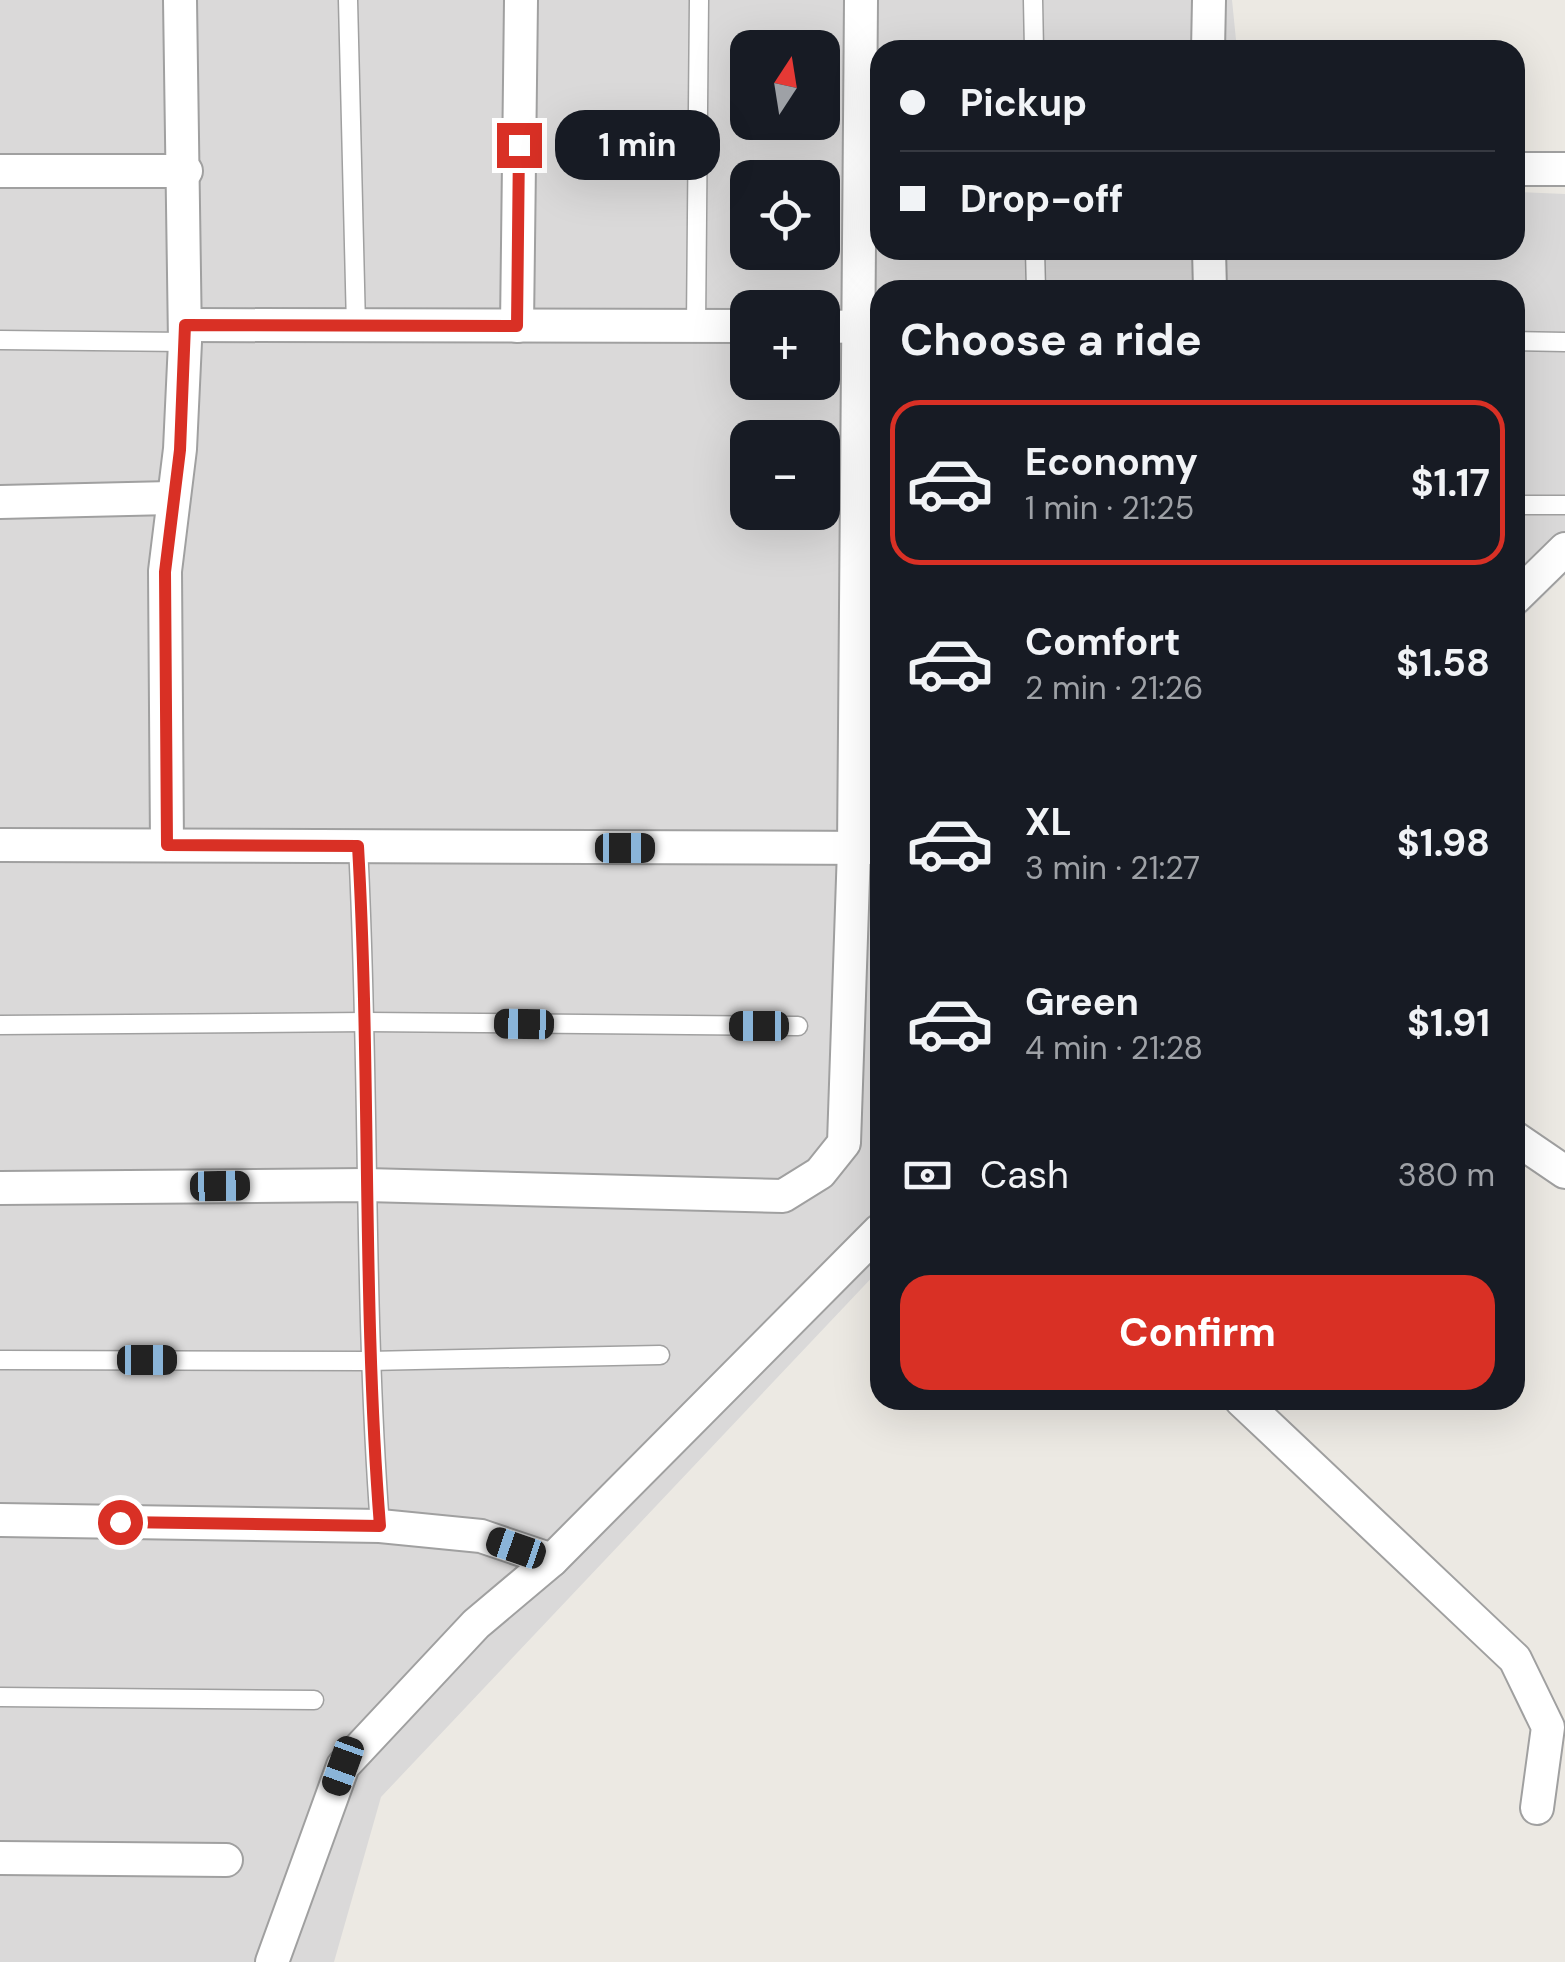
<!DOCTYPE html>
<meta charset="utf-8">
<style>
:root{--surface:#171b24;--page:#242831;--text:#f1f3f6;--muted:#9ea1a6;--line:#363941;--accent:#d93025}
body{margin:0;font-family:"DM Sans",sans-serif;background:var(--page);color:var(--text);height:100vh;display:flex;flex-direction:column;font-size:38px;white-space:nowrap}
*{box-sizing:border-box;margin:0}
p{font-size:32px;color:var(--muted)}
.icon{flex:none;width:55px;height:55px;fill:none;stroke:currentColor;stroke-width:2;stroke-linecap:round;stroke-linejoin:round}
.map{position:relative;flex:1;overflow:hidden}
.sheet{position:absolute;left:870px;top:280px;width:655px;height:1130px;display:flex;flex-direction:column;background:var(--surface);border-radius:30px;box-shadow:0 10px 40px #0002}
.sheet>*{flex:none}
.guide{position:absolute;left:870px;top:40px;width:655px;height:220px;border-radius:30px;box-shadow:0 10px 40px #0002;display:grid;align-content:center;height:220px;padding:0 30px;background:var(--surface)}
.needle{width:65px;rotate:12deg}
.buttons{position:absolute;left:730px;top:30px;display:grid;gap:20px}
.buttons a{display:grid;place-items:center;width:110px;height:110px;border-radius:20px;background:var(--surface);box-shadow:0 10px 40px #0002;font-size:50px}
.end{position:absolute;width:45px;height:45px;margin:-22px;border:12px solid #d93025;background:#fff;box-shadow:0 0 0 5px #fff}
.from{border-radius:50%}
.bubble{position:absolute;height:70px;border-radius:30px;background:var(--surface);box-shadow:0 10px 40px #0002;font-size:32px;font-weight:700;line-height:70px;text-align:center}
.car{position:absolute;width:30px;height:60px;margin:-30px -15px;border-radius:12px;box-shadow:0 0 8px 2px #0007;background:linear-gradient(#222 24%,#8ab4d8 0 40%,#222 0 76%,#8ab4d8 0 86%,#222 0)}
.guide b{display:flex;align-items:center;gap:35px;height:95px;font-size:38px}
.guide b+b{border-top:2px solid var(--line)}
.guide i{width:25px;height:25px;background:var(--text)}
ul{padding:0;list-style:none}
li{display:flex;align-items:center;gap:30px;height:165px;margin:0 20px 15px;padding:0 10px;border:5px solid transparent;border-radius:30px}
li div{flex:1}
li b{display:block;font-size:38px}
li em{font-style:normal;font-weight:700}
li.current{border-color:var(--accent)}
li>.icon{width:90px;height:90px;stroke-width:1.5}
h2{padding:0 30px;font-size:45px;line-height:120px}
.pay{display:flex;align-items:center;gap:25px;height:110px;padding:0 30px;font-size:38px}
.pay p{margin-inline-start:auto}
.action{display:flex;gap:20px;margin-top:auto;padding:20px 30px}
.action a{flex:1;height:115px;border-radius:30px;background:var(--accent);color:#fff;font-size:40px;font-weight:700;line-height:115px;text-align:center}
.map>svg:first-child{display:block}
.residential{fill:#dad9d9;fill-rule:evenodd}
.lines{fill:none;stroke-linecap:round;stroke-linejoin:round}
.lane-casing{stroke:#a0a0a0;stroke-width:21}
.street-casing{stroke:#a0a0a0;stroke-width:36}
.lane{stroke:#fff;stroke-width:18}
.street{stroke:#fff;stroke-width:32}
.route{stroke:#d93025;stroke-width:12}
</style>
<div class="map">
<svg width="1565" height="1962" viewBox="0 0 1565 1962">
<rect width="100%" height="100%" fill="#ece9e3"/>
<path class="residential" d="M0 0H1232L1237 50H880V250H1515V192L1565 194V575L1515 624V290H880V1269L381 1797 334 1962H0ZM748 48H822V122H748ZM748 178H822V252H748ZM748 308H822V382H748ZM748 438H822V512H748Z"/>
<g class="lines">
<defs>
<g id="lane">
<polyline points="348,0 356,326"/>
<polyline points="1033,0 1034,50"/>
<polyline points="1035,250 1036,290"/>
<polyline points="696,326 699,0"/>
<polyline points="0,340 185,342"/>
<polyline points="1515,341 1565,342"/>
<polyline points="1515,505 1565,505"/>
<path d="M358 846C370 1073 363 1300 380 1526"/>
<polyline points="0,1025 367,1022 798,1026"/>
<polyline points="0,1360 368,1361 660,1355"/>
<polyline points="0,1697 314,1700"/>
</g>
<g id="street">
<polyline points="1208,50 1209,0"/>
<polyline points="1515,169 1565,169"/>
<polyline points="0,171 186,171"/>
<polyline points="1209,250 1210,290"/>
<polyline points="185,325 748,326"/>
<polyline points="517,326 521,0"/>
<polyline points="822,327 880,326"/>
<polyline points="0,502 171,498"/>
<polyline points="1515,598 1565,549"/>
<polyline points="0,845 880,848"/>
<polyline points="167,845 165,571 180,449 185,342 180,0"/>
<polyline points="1515,1138 1565,1172"/>
<polyline points="0,1188 366,1185 783,1196 820,1173 844,1143 854,849 861,0"/>
<polyline points="1241,1400 1515,1659 1548,1727 1537,1808"/>
<polyline points="0,1520 380,1526 481,1536 552,1560"/>
<polyline points="0,1858 226,1860"/>
<polyline points="272,1962 343,1766 476,1624 552,1560 880,1230"/>
</g>
</defs>
<use href="#lane" class="lane-casing"/>
<use href="#street" class="street-casing"/>
<use href="#lane" class="lane"/>
<use href="#street" class="street"/>
</g>
<g class="lines">
<path class="route" d="M120 1522 380 1526C362 1299 371 1073 358 846L167 845 165 572 180 450 185 325 517 326 519 145"/>
</g>
</svg>
<div class="buttons">
<a><svg class="needle" viewBox="-14 -14 28 28"><path d="M0-13l5 13h-10z" fill="#e53935"/><path d="M0 13l5-13h-10z" fill="#9ea1a6"/></svg></a>
<a><svg class="icon" aria-label="locate" viewBox="0 0 24 24"><circle cx="12" cy="12" r="6"/><path d="M12 2v4M12 18v4M2 12h4M18 12h4"/></svg></a>
<a>+</a>
<a>−</a>
</div>
<i class="end from" style="left:120px;top:1522px"></i>
<i class="end" style="left:519px;top:145px"></i>
<div class="bubble" style="left:555px;top:110px;width:165px">1 min</div>
<i class="car" style="left:625px;top:848px;rotate:90deg"></i>
<i class="car" style="left:524px;top:1024px;rotate:271deg"></i>
<i class="car" style="left:759px;top:1026px;rotate:270deg"></i>
<i class="car" style="left:220px;top:1186px;rotate:89deg"></i>
<i class="car" style="left:147px;top:1360px;rotate:90deg"></i>
<i class="car" style="left:516px;top:1548px;rotate:289deg"></i>
<i class="car" style="left:343px;top:1766px;rotate:200deg"></i>
<div class="guide">
<b><i class="from"></i>Pickup</b>
<b><i></i>Drop-off</b>
</div>
<section class="sheet">
<h2>Choose a ride</h2>
<ul>
<li class="current"><svg class="icon" aria-label="car" viewBox="0 0 24 24"><path d="M5 17H2v-5l4-1 3-4h7l3 4 3 1v5h-3M9 17h6M6 11h13"/><circle cx="7" cy="17" r="2"/><circle cx="17" cy="17" r="2"/></svg><div><b>Economy</b><p>1 min · 21:25</p></div><em>$1.17</em></li>
<li><svg class="icon" aria-label="car" viewBox="0 0 24 24"><path d="M5 17H2v-5l4-1 3-4h7l3 4 3 1v5h-3M9 17h6M6 11h13"/><circle cx="7" cy="17" r="2"/><circle cx="17" cy="17" r="2"/></svg><div><b>Comfort</b><p>2 min · 21:26</p></div><em>$1.58</em></li>
<li><svg class="icon" aria-label="car" viewBox="0 0 24 24"><path d="M5 17H2v-5l4-1 3-4h7l3 4 3 1v5h-3M9 17h6M6 11h13"/><circle cx="7" cy="17" r="2"/><circle cx="17" cy="17" r="2"/></svg><div><b>XL</b><p>3 min · 21:27</p></div><em>$1.98</em></li>
<li><svg class="icon" aria-label="car" viewBox="0 0 24 24"><path d="M5 17H2v-5l4-1 3-4h7l3 4 3 1v5h-3M9 17h6M6 11h13"/><circle cx="7" cy="17" r="2"/><circle cx="17" cy="17" r="2"/></svg><div><b>Green</b><p>4 min · 21:28</p></div><em>$1.91</em></li>
</ul>
<div class="pay"><svg class="icon" aria-label="cash" viewBox="0 0 24 24"><path d="M3 7h18v10H3z"/><circle cx="12" cy="12" r="2"/></svg>Cash<p>380 m</p></div>
<div class="action"><a>Confirm</a></div>
</section>
</div>
